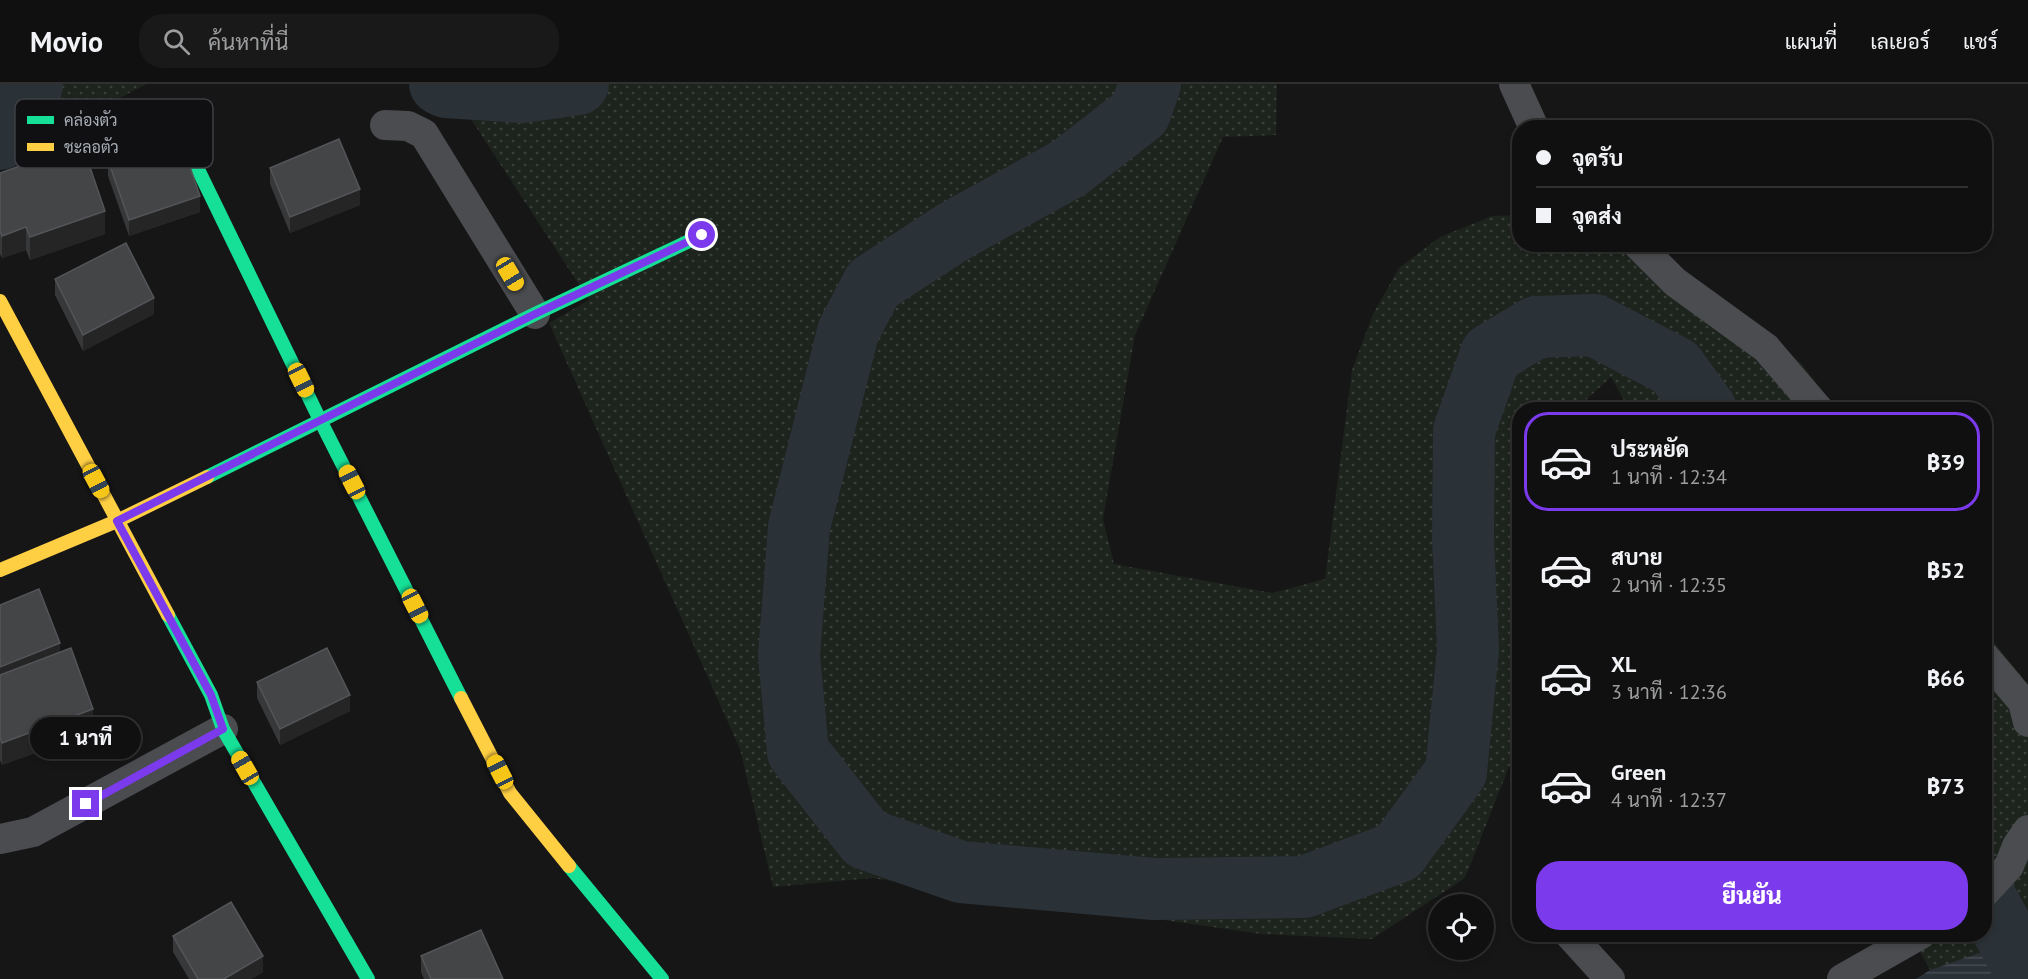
<!DOCTYPE html>
<html lang="th">
<meta charset="utf-8">
<style>
:root{--surface:#101010;--page:#191919;--text:#f1f3f6;--muted:#9c9d9f;--line:#303030;--accent:#7c3aed}
body{margin:0;font-family:"PT Sans",Sarabun,sans-serif;background:var(--page);color:var(--text);height:100vh;display:flex;flex-direction:column;font-size:22px;white-space:nowrap}
*{box-sizing:border-box;margin:0}
p{font-size:20px;color:var(--muted)}
.icon{flex:none;width:33px;height:33px;fill:none;stroke:currentColor;stroke-width:2;stroke-linecap:round;stroke-linejoin:round}
.map{position:relative;flex:1;overflow:hidden}
.side{position:absolute;left:1512px;top:318px;width:480px;height:540px;display:flex;flex-direction:column;background:var(--surface);border-radius:24px;box-shadow:0 3px 9px #0003,0 0 0 2px var(--line)}
.side>*{flex:none}
.top-card{position:absolute;left:1512px;top:36px;width:480px;height:132px;border-radius:24px;box-shadow:0 3px 9px #0003,0 0 0 2px var(--line);display:grid;align-content:center;height:132px;padding:0 24px;background:var(--surface)}
.buttons{position:absolute;left:1428px;top:810px;display:grid;gap:12px}
.buttons a{display:grid;place-items:center;width:66px;height:66px;border-radius:50%;background:var(--surface);box-shadow:0 3px 9px #0003,0 0 0 2px var(--line);font-size:30px}
.end{position:absolute;width:27px;height:27px;margin:-14px;border:8px solid #7c3aed;background:#fff;box-shadow:0 0 0 3px #fff}
.from{border-radius:50%}
.bubble{position:absolute;height:42px;border-radius:21px;background:var(--surface);box-shadow:0 3px 9px #0003,0 0 0 2px var(--line);font-size:20px;font-weight:800;line-height:42px;text-align:center}
.car{position:absolute;width:18px;height:36px;margin:-18px -9px;border-radius:8px;box-shadow:0 0 4px 2px #0007;background:linear-gradient(#f5c518 24%,#345 0 40%,#f5c518 0 76%,#345 0 86%,#f5c518 0)}
.top-card b{display:flex;align-items:center;gap:21px;height:57px;font-size:22px}
.top-card b+b{border-top:2px solid var(--line)}
.top-card i{width:15px;height:15px;background:var(--text)}
ul{padding:10px 0 0;list-style:none}
li{display:flex;align-items:center;gap:18px;height:99px;margin:0 12px 9px;padding:0 12px;border:3px solid transparent;border-radius:24px}
li div{flex:1}
li b{display:block;font-size:22px}
li em{font-style:normal;font-weight:800}
li.selected{border-color:var(--accent)}
li>.icon{width:54px;height:54px;stroke-width:1.5}
.cta{display:flex;gap:12px;margin-top:auto;padding:12px 24px}
.cta a{flex:1;height:69px;border-radius:24px;background:var(--accent);color:#fff;font-size:24px;font-weight:800;line-height:69px;text-align:center}
header{display:flex;align-items:center;gap:36px;box-sizing:border-box;height:84px;padding:0 30px;background:var(--surface);border-bottom:2px solid var(--line)}
header strong{font-size:28px}
nav{display:flex;gap:33px;margin-inline-start:auto;font-size:21px}
.search{width:420px;height:54px;background:var(--page);display:flex;align-items:center;gap:15px;box-sizing:border-box;padding:0 21px;border-radius:24px;color:var(--muted);font-size:22px}
.map>svg:first-child{display:block}
.grass{fill:url(#grass-dots)}
.water{fill:url(#water-rules)}
.lines{fill:none;stroke-linecap:round;stroke-linejoin:round}
.river{stroke:#2a3237;stroke-width:62}
.street{stroke:#4a4c4f;stroke-width:30}
.fast{stroke:#16e098;stroke-width:14}
.slow{stroke:#ffcf43;stroke-width:14}
.wall{fill:#373839}
.shaded-wall{fill:#252526}
.building{fill:#444547;stroke:#535558;stroke-width:1.5}
.route{stroke:#7c3aed;stroke-width:8}
.key{fill:#101012;stroke:#3e3f44;stroke-width:1.5}
.key-label{font-size:16px;fill:#a8aeb7}
</style>
<header>
<strong>Movio</strong>
<div class="search"><svg class="icon" aria-label="search" viewBox="0 0 24 24"><circle cx="10" cy="10" r="6"/><path d="M15 15l6 6"/></svg>ค้นหาที่นี่</div>
<nav><a>แผนที่</a><a>เลเยอร์</a><a>แชร์</a></nav>
</header>
<div class="map">
<svg width="2028" height="895" viewBox="0 0 2028 895">
<defs>
<pattern id="grass-dots" width="8" height="8" patternUnits="userSpaceOnUse" patternTransform="scale(1.5)"><rect width="8" height="8" fill="#1d231d"/><path d="M2 2h.1M6 6h.1" fill="none" stroke="#3b403c" stroke-width="1.8" stroke-linecap="round"/></pattern>
<pattern id="water-rules" width="6" height="5" patternUnits="userSpaceOnUse" patternTransform="scale(1.5)"><rect width="6" height="5" fill="#2a3237"/><path d="M0 2.5h6" fill="none" stroke="#464d52"/></pattern>
</defs>
<rect width="100%" height="100%" fill="#161616"/>
<g class="grass">
<polygon points="0,0 147,0 0,74"/>
<polygon points="448,0 1277,0 1276,51 1223,53 1135,251 1103,435 1114,480 1272,509 1325,495 1352,286 1373,230 1399,184 1440,153 1492,132 1519,131 1520,160 1656,161 1693,198 1801,279 1836,325 1629,325 1611,293 1576,325 1520,326 1519,658 1465,794 1372,855 1261,850 872,794 773,803 740,665 549,239 589,216"/>
<polygon points="1985,547 2022,593 2028,617 2028,852 1930,886 1911,851 1984,850"/>
</g>
<polygon class="water" points="2028,852 2028,895 1916,895 1930,886"/>
<g class="lines">
<g class="river">
<polyline points="440,0 446,3 522,8 578,0"/>
<polyline points="1150,0 1140,29 1069,84 953,148 873,200 848,248 799,443 789,571 798,668 866,755 961,788 1154,805 1304,803 1398,768 1456,688 1468,565 1463,454 1464,347 1491,270 1536,243 1594,241 1675,283 1706,326"/>
<polyline points="0,55 25,34 32,0"/>
<polyline points="1984,811 2028,892"/>
</g>
<g class="street">
<polyline points="1514,0 1534,44"/>
<polyline points="385,41 408,42 424,50 535,230"/>
<polyline points="1637,160 1675,198 1766,264 1819,326"/>
<polyline points="1984,572 2023,618 2028,638"/>
<polyline points="0,755 33,748 223,645"/>
<polyline points="1984,809 2009,782 2017,762 2028,746"/>
<polyline points="1569,850 1610,895"/>
<polyline points="1842,895 1921,850"/>
</g>
<g class="fast">
<polyline points="192,73 320,336 461,614"/>
<polyline points="207,393 535,230 702,151"/>
<polyline points="168,531 211,611 223,645 368,895"/>
<polyline points="569,782 662,895"/>
</g>
<g class="slow">
<polyline points="0,217 168,531"/>
<polyline points="0,486 117,437 207,393"/>
<polyline points="461,614 510,709 569,782"/>
</g>
</g>
<g class="wall">
<polygon points="108,76 200,128 129,152 108,92"/>
<polygon points="270,84 360,121 290,149 270,100"/>
<polygon points="0,89 105,150 30,176 26,166 2,174 0,170"/>
<polygon points="55,195 154,230 83,267 55,211"/>
<polygon points="0,521 60,568 93,648 2,681 0,676"/>
<polygon points="257,598 350,627 280,661 257,614"/>
<polygon points="1520,714 1520,735 1517,732 1517,716"/>
<polygon points="173,852 263,888 251,895 189,895 173,868"/>
<polygon points="421,872 503,895 424,895 421,888"/>
</g>
<g class="shaded-wall">
<polygon points="360,105 360,121 290,149 290,133"/>
<polygon points="200,112 200,128 129,152 129,136"/>
<polygon points="105,127 105,150 30,176 30,153"/>
<polygon points="26,143 26,166 2,174 2,152"/>
<polygon points="154,214 154,230 83,267 83,251"/>
<polygon points="60,559 60,575 0,599 0,583"/>
<polygon points="350,611 350,627 280,661 280,645"/>
<polygon points="93,625 93,648 2,681 2,659"/>
<polygon points="263,872 263,888 251,895 224,895"/>
</g>
<g class="building">
<polygon points="179,51 200,112 129,136 108,76"/>
<polygon points="339,55 360,105 290,133 270,84"/>
<polygon points="82,60 105,127 30,153 26,143 2,152 0,147 0,89"/>
<polygon points="126,159 154,214 83,251 55,195"/>
<polygon points="39,505 60,559 0,583 0,521"/>
<polygon points="71,564 93,625 2,659 0,653 0,591"/>
<polygon points="327,564 350,611 280,645 257,598"/>
<polygon points="231,818 263,872 224,895 198,895 173,852"/>
<polygon points="481,846 503,895 431,895 421,872"/>
</g>
<g class="lines">
<polyline class="route" points="86,720 223,645 211,611 117,437 535,230 702,151"/>
</g>
<rect x="15" y="15" width="198" height="69" rx="9" class="key"/>
<rect x="27" y="32" width="27" height="8" fill="#16e098"/>
<rect x="27" y="59" width="27" height="8" fill="#ffcf43"/>
<g class="key-label">
<text x="64" y="42">คล่องตัว</text>
<text x="64" y="69">ชะลอตัว</text>
</g>
</svg>
<div class="buttons">
<a><svg class="icon" aria-label="locate" viewBox="0 0 24 24"><circle cx="12" cy="12" r="6"/><path d="M12 2v4M12 18v4M2 12h4M18 12h4"/></svg></a>
</div>
<i class="end from" style="left:702px;top:151px"></i>
<i class="end" style="left:86px;top:720px"></i>
<div class="bubble" style="left:30px;top:633px;width:111px">1 นาที</div>
<i class="car" style="left:510px;top:190px;rotate:149deg"></i>
<i class="car" style="left:301px;top:296px;rotate:154deg"></i>
<i class="car" style="left:96px;top:397px;rotate:152deg"></i>
<i class="car" style="left:352px;top:398px;rotate:333deg"></i>
<i class="car" style="left:415px;top:522px;rotate:153deg"></i>
<i class="car" style="left:245px;top:684px;rotate:330deg"></i>
<i class="car" style="left:500px;top:688px;rotate:333deg"></i>
<div class="top-card">
<b><i class="from"></i>จุดรับ</b>
<b><i></i>จุดส่ง</b>
</div>
<section class="side">
<ul>
<li class="selected"><svg class="icon" aria-label="car" viewBox="0 0 24 24"><path d="M5 17H2v-5l4-1 3-4h7l3 4 3 1v5h-3M9 17h6M6 11h13"/><circle cx="7" cy="17" r="2"/><circle cx="17" cy="17" r="2"/></svg><div><b>ประหยัด</b><p>1 นาที · 12:34</p></div><em>฿39</em></li>
<li><svg class="icon" aria-label="car" viewBox="0 0 24 24"><path d="M5 17H2v-5l4-1 3-4h7l3 4 3 1v5h-3M9 17h6M6 11h13"/><circle cx="7" cy="17" r="2"/><circle cx="17" cy="17" r="2"/></svg><div><b>สบาย</b><p>2 นาที · 12:35</p></div><em>฿52</em></li>
<li><svg class="icon" aria-label="car" viewBox="0 0 24 24"><path d="M5 17H2v-5l4-1 3-4h7l3 4 3 1v5h-3M9 17h6M6 11h13"/><circle cx="7" cy="17" r="2"/><circle cx="17" cy="17" r="2"/></svg><div><b>XL</b><p>3 นาที · 12:36</p></div><em>฿66</em></li>
<li><svg class="icon" aria-label="car" viewBox="0 0 24 24"><path d="M5 17H2v-5l4-1 3-4h7l3 4 3 1v5h-3M9 17h6M6 11h13"/><circle cx="7" cy="17" r="2"/><circle cx="17" cy="17" r="2"/></svg><div><b>Green</b><p>4 นาที · 12:37</p></div><em>฿73</em></li>
</ul>
<div class="cta"><a>ยืนยัน</a></div>
</section>
</div>
